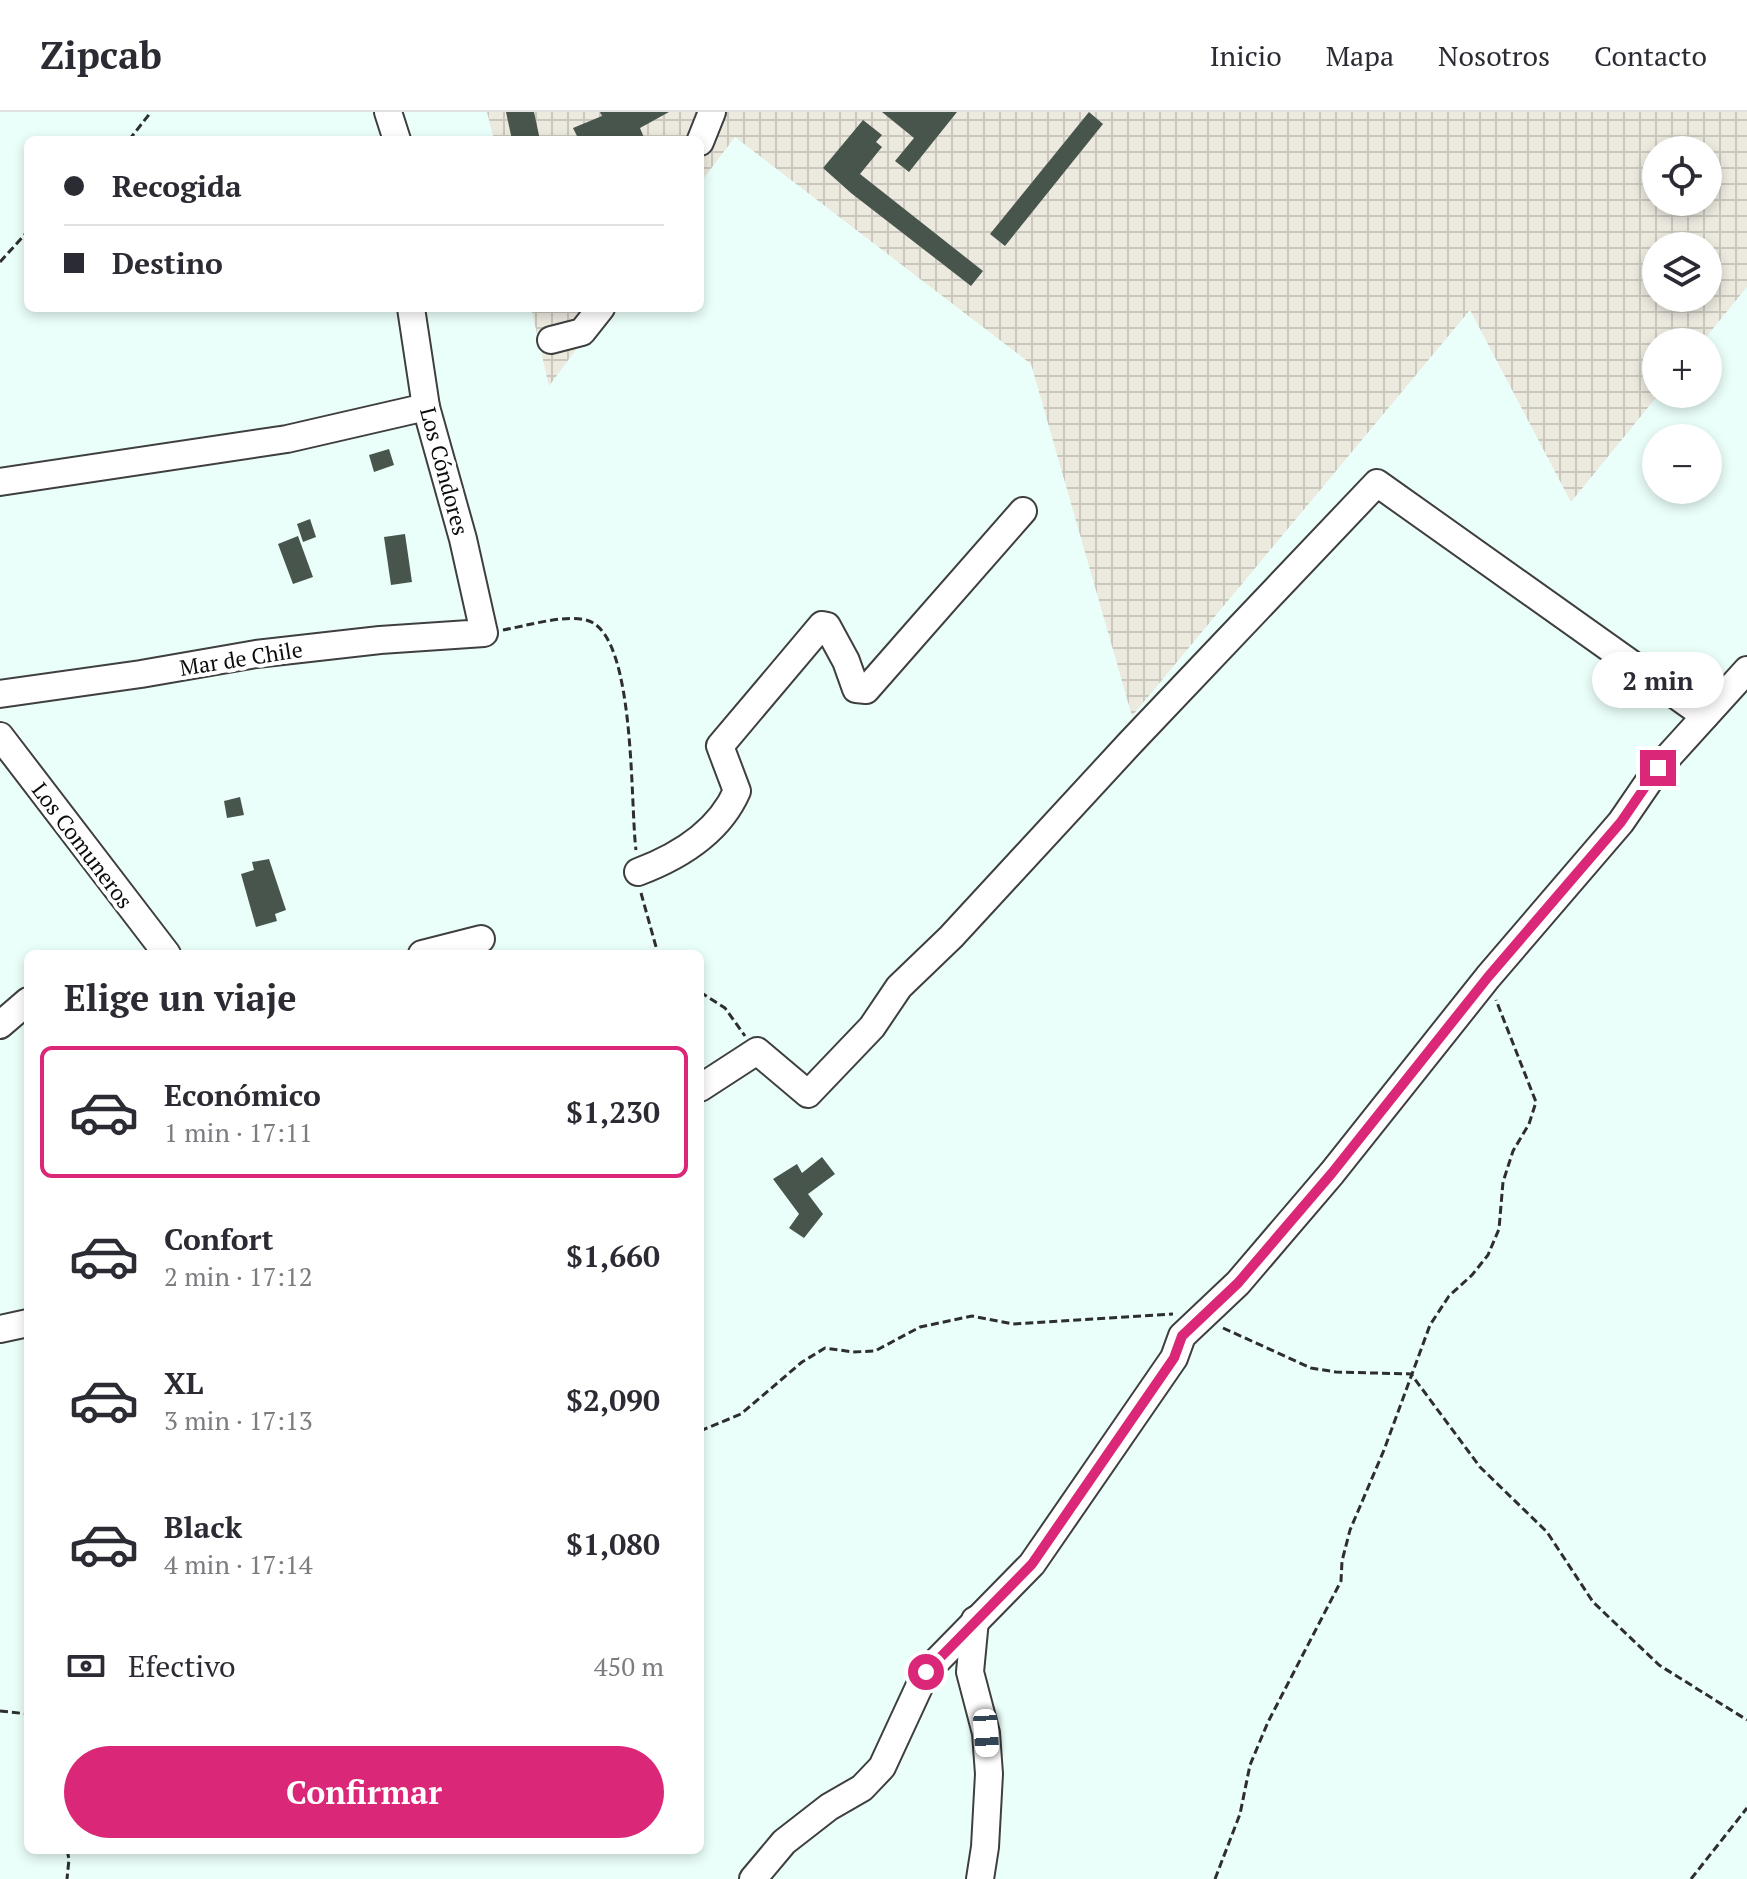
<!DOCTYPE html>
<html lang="es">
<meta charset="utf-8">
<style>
:root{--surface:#fff;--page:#f7f7f7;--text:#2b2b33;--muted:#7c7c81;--line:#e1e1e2;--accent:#db2777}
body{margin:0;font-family:"PT Serif",serif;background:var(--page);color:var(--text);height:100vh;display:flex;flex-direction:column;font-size:30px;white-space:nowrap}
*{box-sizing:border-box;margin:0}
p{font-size:26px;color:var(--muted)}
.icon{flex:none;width:44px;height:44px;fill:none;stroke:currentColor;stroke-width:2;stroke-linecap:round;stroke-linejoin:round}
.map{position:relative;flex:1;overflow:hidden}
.sheet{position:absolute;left:24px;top:838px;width:680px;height:904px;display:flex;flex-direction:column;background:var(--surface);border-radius:12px;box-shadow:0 4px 12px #0003}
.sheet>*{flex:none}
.guide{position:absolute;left:24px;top:24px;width:680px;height:176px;border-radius:12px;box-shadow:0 4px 12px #0003;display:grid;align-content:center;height:176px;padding:0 40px;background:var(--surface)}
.tools{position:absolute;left:1642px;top:24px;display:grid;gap:16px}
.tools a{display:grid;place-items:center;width:80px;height:80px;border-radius:50%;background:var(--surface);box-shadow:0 4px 12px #0003;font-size:40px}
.end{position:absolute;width:36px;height:36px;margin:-18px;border:10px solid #db2777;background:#fff;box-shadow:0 0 0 4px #fff}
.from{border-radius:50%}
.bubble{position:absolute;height:56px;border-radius:28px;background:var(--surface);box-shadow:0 4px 12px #0003;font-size:26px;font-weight:800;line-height:56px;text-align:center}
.car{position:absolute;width:24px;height:48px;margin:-24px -12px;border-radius:10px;box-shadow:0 0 6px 2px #0007;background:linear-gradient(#fff 24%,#345 0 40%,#fff 0 76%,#345 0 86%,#fff 0)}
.guide b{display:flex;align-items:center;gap:28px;height:76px;font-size:30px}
.guide b+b{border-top:2px solid var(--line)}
.guide i{width:20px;height:20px;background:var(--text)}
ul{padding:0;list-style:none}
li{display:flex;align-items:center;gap:24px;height:132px;margin:0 16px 12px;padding:0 24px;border:4px solid transparent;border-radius:12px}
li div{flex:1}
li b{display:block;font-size:30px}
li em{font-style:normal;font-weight:800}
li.active{border-color:var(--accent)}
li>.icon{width:72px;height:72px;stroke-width:1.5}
h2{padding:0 40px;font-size:36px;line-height:96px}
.pay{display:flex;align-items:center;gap:20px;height:88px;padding:0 40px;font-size:30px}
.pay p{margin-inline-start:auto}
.primary-button{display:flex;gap:16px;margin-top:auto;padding:16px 40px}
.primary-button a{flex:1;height:92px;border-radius:48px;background:var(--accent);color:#fff;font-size:32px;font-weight:800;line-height:92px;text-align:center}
header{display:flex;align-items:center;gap:48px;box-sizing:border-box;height:112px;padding:0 40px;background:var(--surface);border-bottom:2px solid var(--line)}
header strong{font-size:38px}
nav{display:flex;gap:44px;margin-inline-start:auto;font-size:28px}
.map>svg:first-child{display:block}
.industrial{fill:url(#industrial-grid);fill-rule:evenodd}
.building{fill:#48554c}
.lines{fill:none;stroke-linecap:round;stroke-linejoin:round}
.minor-casing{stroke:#3f3f3f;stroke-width:30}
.path{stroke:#2e2e2e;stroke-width:3;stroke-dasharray:8 4;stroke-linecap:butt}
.minor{stroke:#fff;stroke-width:26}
.route{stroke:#db2777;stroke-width:10}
.labels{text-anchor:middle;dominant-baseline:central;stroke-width:8;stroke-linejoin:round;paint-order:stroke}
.street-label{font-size:22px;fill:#0c0c0c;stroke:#fff}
</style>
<header>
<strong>Zipcab</strong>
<nav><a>Inicio</a><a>Mapa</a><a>Nosotros</a><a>Contacto</a></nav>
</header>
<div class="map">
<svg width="1747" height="1767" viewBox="0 0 1747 1767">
<defs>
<pattern id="industrial-grid" width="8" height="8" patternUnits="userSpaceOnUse" patternTransform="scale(2)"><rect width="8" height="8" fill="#ece9df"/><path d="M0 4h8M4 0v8" fill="none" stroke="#c9c7be"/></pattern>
</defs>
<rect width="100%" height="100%" fill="#ebfffa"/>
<g class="industrial">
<path d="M487 0H1747V175L1702 230H1656V282H1659L1571 390 1470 198 1132 604 1031 252 735 25 700 71V28H494ZM1656 38H1708V90H1656ZM1656 134H1708V186H1656Z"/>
<polygon points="531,196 607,196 549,274"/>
</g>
<g class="building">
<polygon points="506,0 534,0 540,28 512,28"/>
<polygon points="600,0 669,0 640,16 645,28 579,28 573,16 602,4"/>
<polygon points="882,0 957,0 909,60 895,49 914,26"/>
<polygon points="1089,0 1103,12 1005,134 990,122"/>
<polygon points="863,8 882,23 876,30 882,35 860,62 983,159 971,174 851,81 823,56"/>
<polygon points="389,337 394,353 374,360 369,343"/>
<polygon points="310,407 316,425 303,430 297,412"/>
<polygon points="405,422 412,470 391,473 384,425"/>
<polygon points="298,424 313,465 293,472 278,432"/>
<polygon points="240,685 244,703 227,706 224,689"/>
<polygon points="269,747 286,798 275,802 277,809 256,815 241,762 254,758 252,750"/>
<polygon points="822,1045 835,1062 808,1082 823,1102 804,1126 789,1116 799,1102 773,1067 797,1052 802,1061"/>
</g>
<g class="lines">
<defs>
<g id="minor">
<polyline points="388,0 397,28"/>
<polyline points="700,30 712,0"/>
<polyline points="551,228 582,220 601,196"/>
<polyline points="0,370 287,327 426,295"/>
<polyline points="0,582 141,562 256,542 380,528 484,521 463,427 426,295 411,196"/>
<polyline points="0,624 167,842"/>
<path d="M638 760C678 745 719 720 737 679L720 634 822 513 827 514 846 549 856 577 866 578 1023 399"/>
<polyline points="422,842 481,827"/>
<polyline points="0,913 28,889"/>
<polyline points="700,976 757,939 808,982 872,915 899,875 951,825 1131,630 1377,371 1705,604"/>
<polyline points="0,1217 28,1211"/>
<polyline points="975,1508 970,1560 986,1621 989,1662 985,1735 980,1767"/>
<polyline points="753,1767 784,1730 829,1695 862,1676 882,1655 926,1560 1032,1452 1174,1246 1182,1224 1238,1171 1332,1061 1488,865 1621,710 1658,656 1747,558"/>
</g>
</defs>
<use href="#minor" class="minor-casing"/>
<g class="path">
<polyline points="129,28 151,0"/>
<polyline points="0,150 28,119"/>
<path d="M503 518C526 514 568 501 589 509 636 526 630 692 636 738"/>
<polyline points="641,781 658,842"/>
<polyline points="700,880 725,896 745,924"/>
<polyline points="1223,1216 1311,1256 1336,1260 1411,1262 1480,1355 1547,1420 1593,1490 1659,1553 1747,1608"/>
<polyline points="700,1319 741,1302 802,1250 825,1236 853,1240 875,1239 920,1215 972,1204 1013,1212 1173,1202"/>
<polyline points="0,1599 28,1602"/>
<polyline points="67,1738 69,1747 67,1767"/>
<polyline points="1215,1767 1240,1702 1250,1653 1268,1610 1341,1469 1342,1449 1350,1418 1384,1338 1430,1213 1449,1184 1472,1163 1488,1143 1499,1117 1503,1070 1513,1039 1529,1012 1536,990 1496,888"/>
<polyline points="1691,1767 1747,1696"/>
</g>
<use href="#minor" class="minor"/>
</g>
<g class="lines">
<polyline class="route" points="926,1560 1032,1452 1174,1246 1182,1224 1238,1171 1332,1061 1488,865 1621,710 1658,656"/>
</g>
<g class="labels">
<g class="street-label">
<text transform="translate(445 359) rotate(75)">Los Cóndores</text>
<text transform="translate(241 546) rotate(-9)">Mar de Chile</text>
<text transform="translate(83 733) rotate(53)">Los Comuneros</text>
</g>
</g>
</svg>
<div class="tools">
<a><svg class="icon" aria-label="locate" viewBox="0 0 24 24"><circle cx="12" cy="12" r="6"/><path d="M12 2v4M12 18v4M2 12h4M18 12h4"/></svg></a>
<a><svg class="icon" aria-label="layers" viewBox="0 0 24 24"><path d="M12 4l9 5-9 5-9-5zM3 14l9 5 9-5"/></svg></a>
<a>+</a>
<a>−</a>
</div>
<i class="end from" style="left:926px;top:1560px"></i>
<i class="end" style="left:1658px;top:656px"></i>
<div class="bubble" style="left:1592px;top:540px;width:132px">2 min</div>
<i class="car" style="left:986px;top:1621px;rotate:176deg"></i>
<div class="guide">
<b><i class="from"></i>Recogida</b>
<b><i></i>Destino</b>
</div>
<section class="sheet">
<h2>Elige un viaje</h2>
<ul>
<li class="active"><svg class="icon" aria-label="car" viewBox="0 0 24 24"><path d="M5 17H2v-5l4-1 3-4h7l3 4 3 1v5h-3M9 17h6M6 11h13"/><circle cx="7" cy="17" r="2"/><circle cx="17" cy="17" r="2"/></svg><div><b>Económico</b><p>1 min · 17:11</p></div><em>$1,230</em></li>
<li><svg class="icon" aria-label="car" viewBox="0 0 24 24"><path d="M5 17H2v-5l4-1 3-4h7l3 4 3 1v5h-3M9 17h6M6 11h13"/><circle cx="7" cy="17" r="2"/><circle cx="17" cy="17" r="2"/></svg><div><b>Confort</b><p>2 min · 17:12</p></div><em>$1,660</em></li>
<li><svg class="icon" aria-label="car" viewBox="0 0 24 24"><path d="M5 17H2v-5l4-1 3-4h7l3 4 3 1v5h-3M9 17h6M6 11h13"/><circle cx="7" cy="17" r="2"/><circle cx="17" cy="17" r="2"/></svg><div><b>XL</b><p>3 min · 17:13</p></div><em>$2,090</em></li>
<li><svg class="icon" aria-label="car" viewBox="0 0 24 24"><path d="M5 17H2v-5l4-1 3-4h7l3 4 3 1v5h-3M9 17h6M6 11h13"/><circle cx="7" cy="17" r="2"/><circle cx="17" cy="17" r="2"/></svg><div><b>Black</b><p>4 min · 17:14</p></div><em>$1,080</em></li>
</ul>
<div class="pay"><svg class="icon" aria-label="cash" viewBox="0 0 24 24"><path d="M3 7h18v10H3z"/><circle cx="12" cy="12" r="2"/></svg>Efectivo<p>450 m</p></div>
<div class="primary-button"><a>Confirmar</a></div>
</section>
</div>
